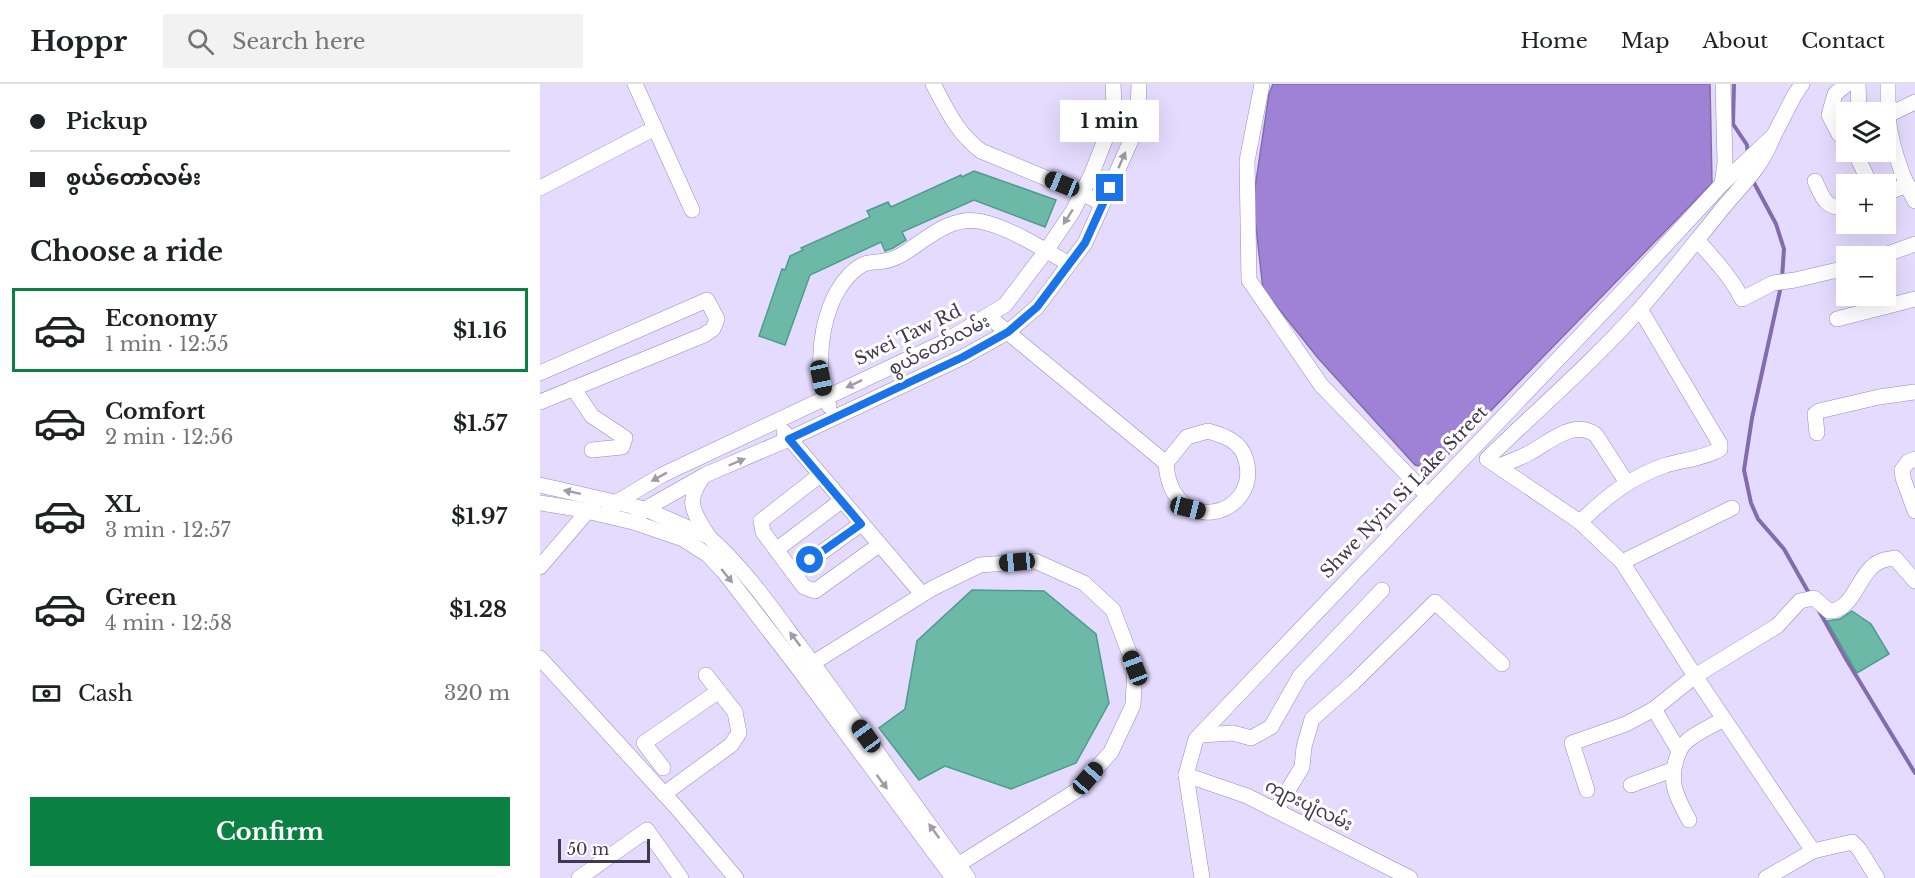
<!DOCTYPE html>
<meta charset="utf-8">
<style>
:root{--surface:#fff;--page:#f2f2f2;--text:#202124;--muted:#757577;--line:#e0e0e0;--accent:#0b8043}
body{margin:0;font-family:"Libre Baskerville","Noto Sans Myanmar",serif;background:var(--page);color:var(--text);height:100vh;display:flex;flex-direction:column;font-size:22px;white-space:nowrap}
*{box-sizing:border-box;margin:0}
p{font-size:20px;color:var(--muted)}
.icon{flex:none;width:33px;height:33px;fill:none;stroke:currentColor;stroke-width:2;stroke-linecap:round;stroke-linejoin:round}
.map{position:relative;flex:1;overflow:hidden}
.sheet{display:flex;flex-direction:column;background:var(--surface);width:540px}
.sheet>*{flex:none}
.top-card{display:grid;align-content:center;height:132px;padding:0 30px;background:var(--surface)}
.fabs{position:absolute;left:1296px;top:18px;display:grid;gap:12px}
.fabs a{display:grid;place-items:center;width:60px;height:60px;border-radius:0px;background:var(--surface);box-shadow:0 6px 24px #0002;font-size:30px}
.scale{position:absolute;left:18px;bottom:15px;width:92px;box-sizing:border-box;padding-left:6px;border:3px solid #3f384f;border-top:0;font-size:16px;line-height:21px;white-space:nowrap;color:#3f384f;-webkit-text-stroke:4px #fff;paint-order:stroke}
.end{position:absolute;width:27px;height:27px;margin:-14px;border:8px solid #1a73e8;background:#fff;box-shadow:0 0 0 3px #fff}
.from{border-radius:50%}
.bubble{position:absolute;height:42px;border-radius:0px;background:var(--surface);box-shadow:0 6px 24px #0002;font-size:20px;font-weight:700;line-height:42px;text-align:center}
.car{position:absolute;width:18px;height:36px;margin:-18px -9px;border-radius:8px;box-shadow:0 0 4px 2px #0007;background:linear-gradient(#222 24%,#8ab4d8 0 40%,#222 0 76%,#8ab4d8 0 86%,#222 0)}
.top-card b{display:flex;align-items:center;gap:21px;height:57px;font-size:22px}
.top-card b+b{border-top:2px solid var(--line)}
.top-card i{width:15px;height:15px;background:var(--text)}
ul{padding:0;list-style:none}
li{display:flex;align-items:center;gap:18px;height:84px;margin:0 12px 9px;padding:0 18px;border:3px solid transparent;border-radius:0px}
li div{flex:1}
li b{display:block;font-size:22px}
li em{font-style:normal;font-weight:700}
li.active{border-color:var(--accent)}
li>.icon{width:54px;height:54px;stroke-width:1.5}
h2{padding:0 30px;font-size:27px;line-height:72px}
.pay{display:flex;align-items:center;gap:15px;height:66px;padding:0 30px;font-size:22px}
.pay p{margin-inline-start:auto}
.cta{display:flex;gap:12px;margin-top:auto;padding:12px 30px}
.cta a{flex:1;height:69px;border-radius:0px;background:var(--accent);color:#fff;font-size:24px;font-weight:700;line-height:69px;text-align:center}
header{display:flex;align-items:center;gap:36px;box-sizing:border-box;height:84px;padding:0 30px;background:var(--surface);border-bottom:2px solid var(--line)}
header strong{font-size:28px}
nav{display:flex;gap:33px;margin-inline-start:auto;font-size:21px}
.search{width:420px;height:54px;background:var(--page);display:flex;align-items:center;gap:15px;box-sizing:border-box;padding:0 21px;border-radius:0px;color:var(--muted);font-size:22px}
main{display:flex;flex:1;min-height:0}
.map>svg:first-child{display:block}
.water{fill:#9f82d6;stroke:#826cae;stroke-width:1.5}
.lines{fill:none;stroke-linecap:round;stroke-linejoin:round}
.stream{stroke:#826cae;stroke-width:4}
.building{fill:#6cb9a8;stroke:#4e9c8c;stroke-width:1.5}
.minor-casing{stroke:#9a89bf;stroke-width:16}
.minor{stroke:#fff;stroke-width:15}
.oneway{fill:#9f9ca7}
.route{stroke:#1a73e8;stroke-width:8}
.labels{text-anchor:middle;dominant-baseline:central;stroke-width:6;stroke-linejoin:round;paint-order:stroke}
.street-label{font-size:18px;fill:#3f384f;stroke:#fff}
</style>
<header>
<strong>Hoppr</strong>
<div class="search"><svg class="icon" aria-label="search" viewBox="0 0 24 24"><circle cx="10" cy="10" r="6"/><path d="M15 15l6 6"/></svg>Search here</div>
<nav><a>Home</a><a>Map</a><a>About</a><a>Contact</a></nav>
</header>
<main>
<section class="sheet">
<div class="top-card">
<b><i class="from"></i>Pickup</b>
<b><i></i>စွယ်တော်လမ်း</b>
</div>
<h2>Choose a ride</h2>
<ul>
<li class="active"><svg class="icon" aria-label="car" viewBox="0 0 24 24"><path d="M5 17H2v-5l4-1 3-4h7l3 4 3 1v5h-3M9 17h6M6 11h13"/><circle cx="7" cy="17" r="2"/><circle cx="17" cy="17" r="2"/></svg><div><b>Economy</b><p>1 min · 12:55</p></div><em>$1.16</em></li>
<li><svg class="icon" aria-label="car" viewBox="0 0 24 24"><path d="M5 17H2v-5l4-1 3-4h7l3 4 3 1v5h-3M9 17h6M6 11h13"/><circle cx="7" cy="17" r="2"/><circle cx="17" cy="17" r="2"/></svg><div><b>Comfort</b><p>2 min · 12:56</p></div><em>$1.57</em></li>
<li><svg class="icon" aria-label="car" viewBox="0 0 24 24"><path d="M5 17H2v-5l4-1 3-4h7l3 4 3 1v5h-3M9 17h6M6 11h13"/><circle cx="7" cy="17" r="2"/><circle cx="17" cy="17" r="2"/></svg><div><b>XL</b><p>3 min · 12:57</p></div><em>$1.97</em></li>
<li><svg class="icon" aria-label="car" viewBox="0 0 24 24"><path d="M5 17H2v-5l4-1 3-4h7l3 4 3 1v5h-3M9 17h6M6 11h13"/><circle cx="7" cy="17" r="2"/><circle cx="17" cy="17" r="2"/></svg><div><b>Green</b><p>4 min · 12:58</p></div><em>$1.28</em></li>
</ul>
<div class="pay"><svg class="icon" aria-label="cash" viewBox="0 0 24 24"><path d="M3 7h18v10H3z"/><circle cx="12" cy="12" r="2"/></svg>Cash<p>320 m</p></div>
<div class="cta"><a>Confirm</a></div>
</section>
<div class="map">
<svg width="1375" height="794" viewBox="0 0 1375 794">
<rect width="100%" height="100%" fill="#e5dbfe"/>
<polygon class="water" points="733,0 1170,0 1172,99 898,381 888,384 875,381 778,274 723,205 713,117 729,10"/>
<g class="lines">
<g class="stream">
<polyline points="1194,0 1193,40 1207,61 1208,70"/>
<polyline points="1212,95 1236,140 1244,165 1242,194"/>
<polyline points="1241,202 1212,334 1204,386 1211,419 1218,435 1244,465 1270,511"/>
<polyline points="1278,525 1306,575 1375,689"/>
</g>
</g>
<g class="building">
<polygon points="434,87 516,116 505,143 434,116 362,148 366,156 353,164 345,167 341,158 270,191 245,261 219,252 242,185 245,186 250,172 263,166 261,164 330,133 327,127 348,118 351,123 421,91 422,93"/>
<polygon points="432,506 504,507 556,550 569,619 536,679 471,705 405,682 379,696 339,644 365,625 377,557"/>
<polygon points="1312,527 1331,540 1349,570 1317,589 1287,537 1300,535"/>
</g>
<g class="lines">
<defs>
<g id="minor">
<polyline points="95,0 152,126"/>
<path d="M393 0C407 26 417 49 441 67L542 109 562 120"/>
<polyline points="722,0 707,77 709,196 781,301 888,412"/>
<polyline points="1318,0 1319,28"/>
<path d="M1348 0C1348 10 1348 19 1348 29 1349 55 1362 94 1375 117"/>
<polyline points="1348,31 1375,18"/>
<polyline points="1306,50 1299,50 1289,31 1295,10 1307,0"/>
<path d="M1233 53C1220 87 1199 103 1178 130 1152 162 1127 194 1100 225 1053 278 998 325 947 375L1040 438 1082 478 1155 592 1273 767"/>
<polyline points="1315,68 1330,100"/>
<path d="M1275 97C1282 113 1286 126 1306 123"/>
<polyline points="1182,100 1185,79 1183,0"/>
<polyline points="0,104 115,44"/>
<polyline points="1346,109 1368,101"/>
<path d="M1157 156C1174 175 1191 193 1202 215L1233 199 1255 196 1306 184"/>
<polyline points="1342,172 1375,160"/>
<polyline points="448,232 626,379"/>
<polyline points="1297,235 1375,215"/>
<polyline points="0,289 167,216 177,235 173,245 164,251 0,318"/>
<polyline points="33,304 52,332 85,354 82,363 52,366"/>
<path d="M289 322C271 282 282 204 322 181 329 177 336 179 344 177 352 176 362 171 369 166 391 151 414 131 443 138 468 143 507 167 529 180"/>
<path d="M668 347C685 352 701 357 706 376 721 433 631 456 626 379L647 353Z"/>
<polyline points="244,348 382,510"/>
<polyline points="1277,349 1275,330 1279,327 1339,313 1375,308"/>
<polyline points="1375,375 1368,378 1362,386 1363,394 1375,427"/>
<path d="M960 382C970 377 981 374 991 368 1011 357 1034 335 1056 351L1087 399"/>
<polyline points="280,391 221,437 223,448 264,503 275,507 339,461"/>
<path d="M162 394C144 419 155 430 169 453"/>
<path d="M0 401 105 425 169 453C204 484 231 523 259 561 317 638 371 717 428 794"/>
<polyline points="0,419 38,425 93,438 143,455 168,471 184,488 258,584 413,794"/>
<polyline points="65,431 77,418 122,391 404,258 465,221 506,167 533,127 552,89 568,48 574,22 573,0"/>
<polyline points="93,438 105,425 165,391 249,355 423,273 468,248 497,223 545,159 592,54 598,25 599,0"/>
<path d="M1040 438C1066 413 1092 392 1126 381 1143 376 1165 374 1180 365V360L1100 225"/>
<polyline points="236,466 301,417"/>
<polyline points="1082,478 1192,424"/>
<polyline points="0,483 53,421"/>
<polyline points="253,489 321,440"/>
<polyline points="0,574 137,724 196,794"/>
<polyline points="273,579 393,504 440,481 495,477 544,499 573,526 595,584 593,621 571,668 536,707 408,787"/>
<polyline points="1114,625 1139,667"/>
<polyline points="660,651 693,649 711,654 731,643 760,592 842,506"/>
<polyline points="123,684 104,659 179,607"/>
<polyline points="646,691 707,712 870,794"/>
<polyline points="1091,701 1132,686"/>
<path d="M1047 706 1032 659 1086 640 1114 625 1155 592 1237 542 1260 517 1274 514 1289 527C1315 527 1318 486 1341 477 1345 475 1351 475 1355 474L1375 497"/>
<polyline points="124,710 191,661 199,649 195,628 166,591"/>
<polyline points="736,726 762,683 764,663 772,635 814,598 895,518 962,580"/>
<path d="M1149 736C1137 713 1128 700 1137 673 1139 667 1142 661 1147 657 1157 648 1172 642 1184 635"/>
<polyline points="39,794 107,746 141,794"/>
<polyline points="662,794 646,691 656,655 1083,207 1182,100 1234,51 1254,12 1262,0"/>
<polyline points="1226,794 1273,767 1312,758 1319,765 1337,794"/>
</g>
</defs>
<use href="#minor" class="minor-casing"/>
<use href="#minor" class="minor"/>
</g>
<defs><path id="oneway-solid" d="M-6-.8H1V-3.2L6.5 0L1 3.2V.8H-6Z" transform="scale(1.5)"/></defs>
<g class="oneway">
<use href="#oneway-solid" transform="translate(582 76) rotate(-66)"/>
<use href="#oneway-solid" transform="translate(528 133) rotate(123)"/>
<use href="#oneway-solid" transform="translate(314 300) rotate(155)"/>
<use href="#oneway-solid" transform="translate(197 378) rotate(-23)"/>
<use href="#oneway-solid" transform="translate(119 393) rotate(151)"/>
<use href="#oneway-solid" transform="translate(32 408) rotate(-168)"/>
<use href="#oneway-solid" transform="translate(187 492) rotate(51)"/>
<use href="#oneway-solid" transform="translate(255 555) rotate(-127)"/>
<use href="#oneway-solid" transform="translate(342 698) rotate(53)"/>
<use href="#oneway-solid" transform="translate(394 747) rotate(-126)"/>
</g>
<g class="lines">
<polyline class="route" points="270,476 321,440 249,355 423,273 468,248 497,223 545,159 570,104"/>
</g>
<g class="labels">
<g class="street-label">
<text transform="translate(368 251) rotate(-26)">Swei Taw Rd</text>
<text transform="translate(399 261) rotate(-27)">စွယ်တော်လမ်း</text>
<text transform="translate(864 408) rotate(-46)">Shwe Nyin Si Lake Street</text>
<text transform="translate(769 721) rotate(26)">ကျားပျံလမ်း</text>
</g>
</g>
</svg>
<div class="fabs">
<a><svg class="icon" aria-label="layers" viewBox="0 0 24 24"><path d="M12 4l9 5-9 5-9-5zM3 14l9 5 9-5"/></svg></a>
<a>+</a>
<a>−</a>
</div>
<div class="scale">50 m</div>
<i class="end from" style="left:270px;top:476px"></i>
<i class="end" style="left:570px;top:104px"></i>
<div class="bubble" style="left:520px;top:16px;width:99px">1 min</div>
<i class="car" style="left:522px;top:100px;rotate:292deg"></i>
<i class="car" style="left:281px;top:294px;rotate:168deg"></i>
<i class="car" style="left:648px;top:424px;rotate:104deg"></i>
<i class="car" style="left:477px;top:478px;rotate:265deg"></i>
<i class="car" style="left:595px;top:584px;rotate:339deg"></i>
<i class="car" style="left:326px;top:652px;rotate:324deg"></i>
<i class="car" style="left:548px;top:694px;rotate:41deg"></i>
</div>
</main>
